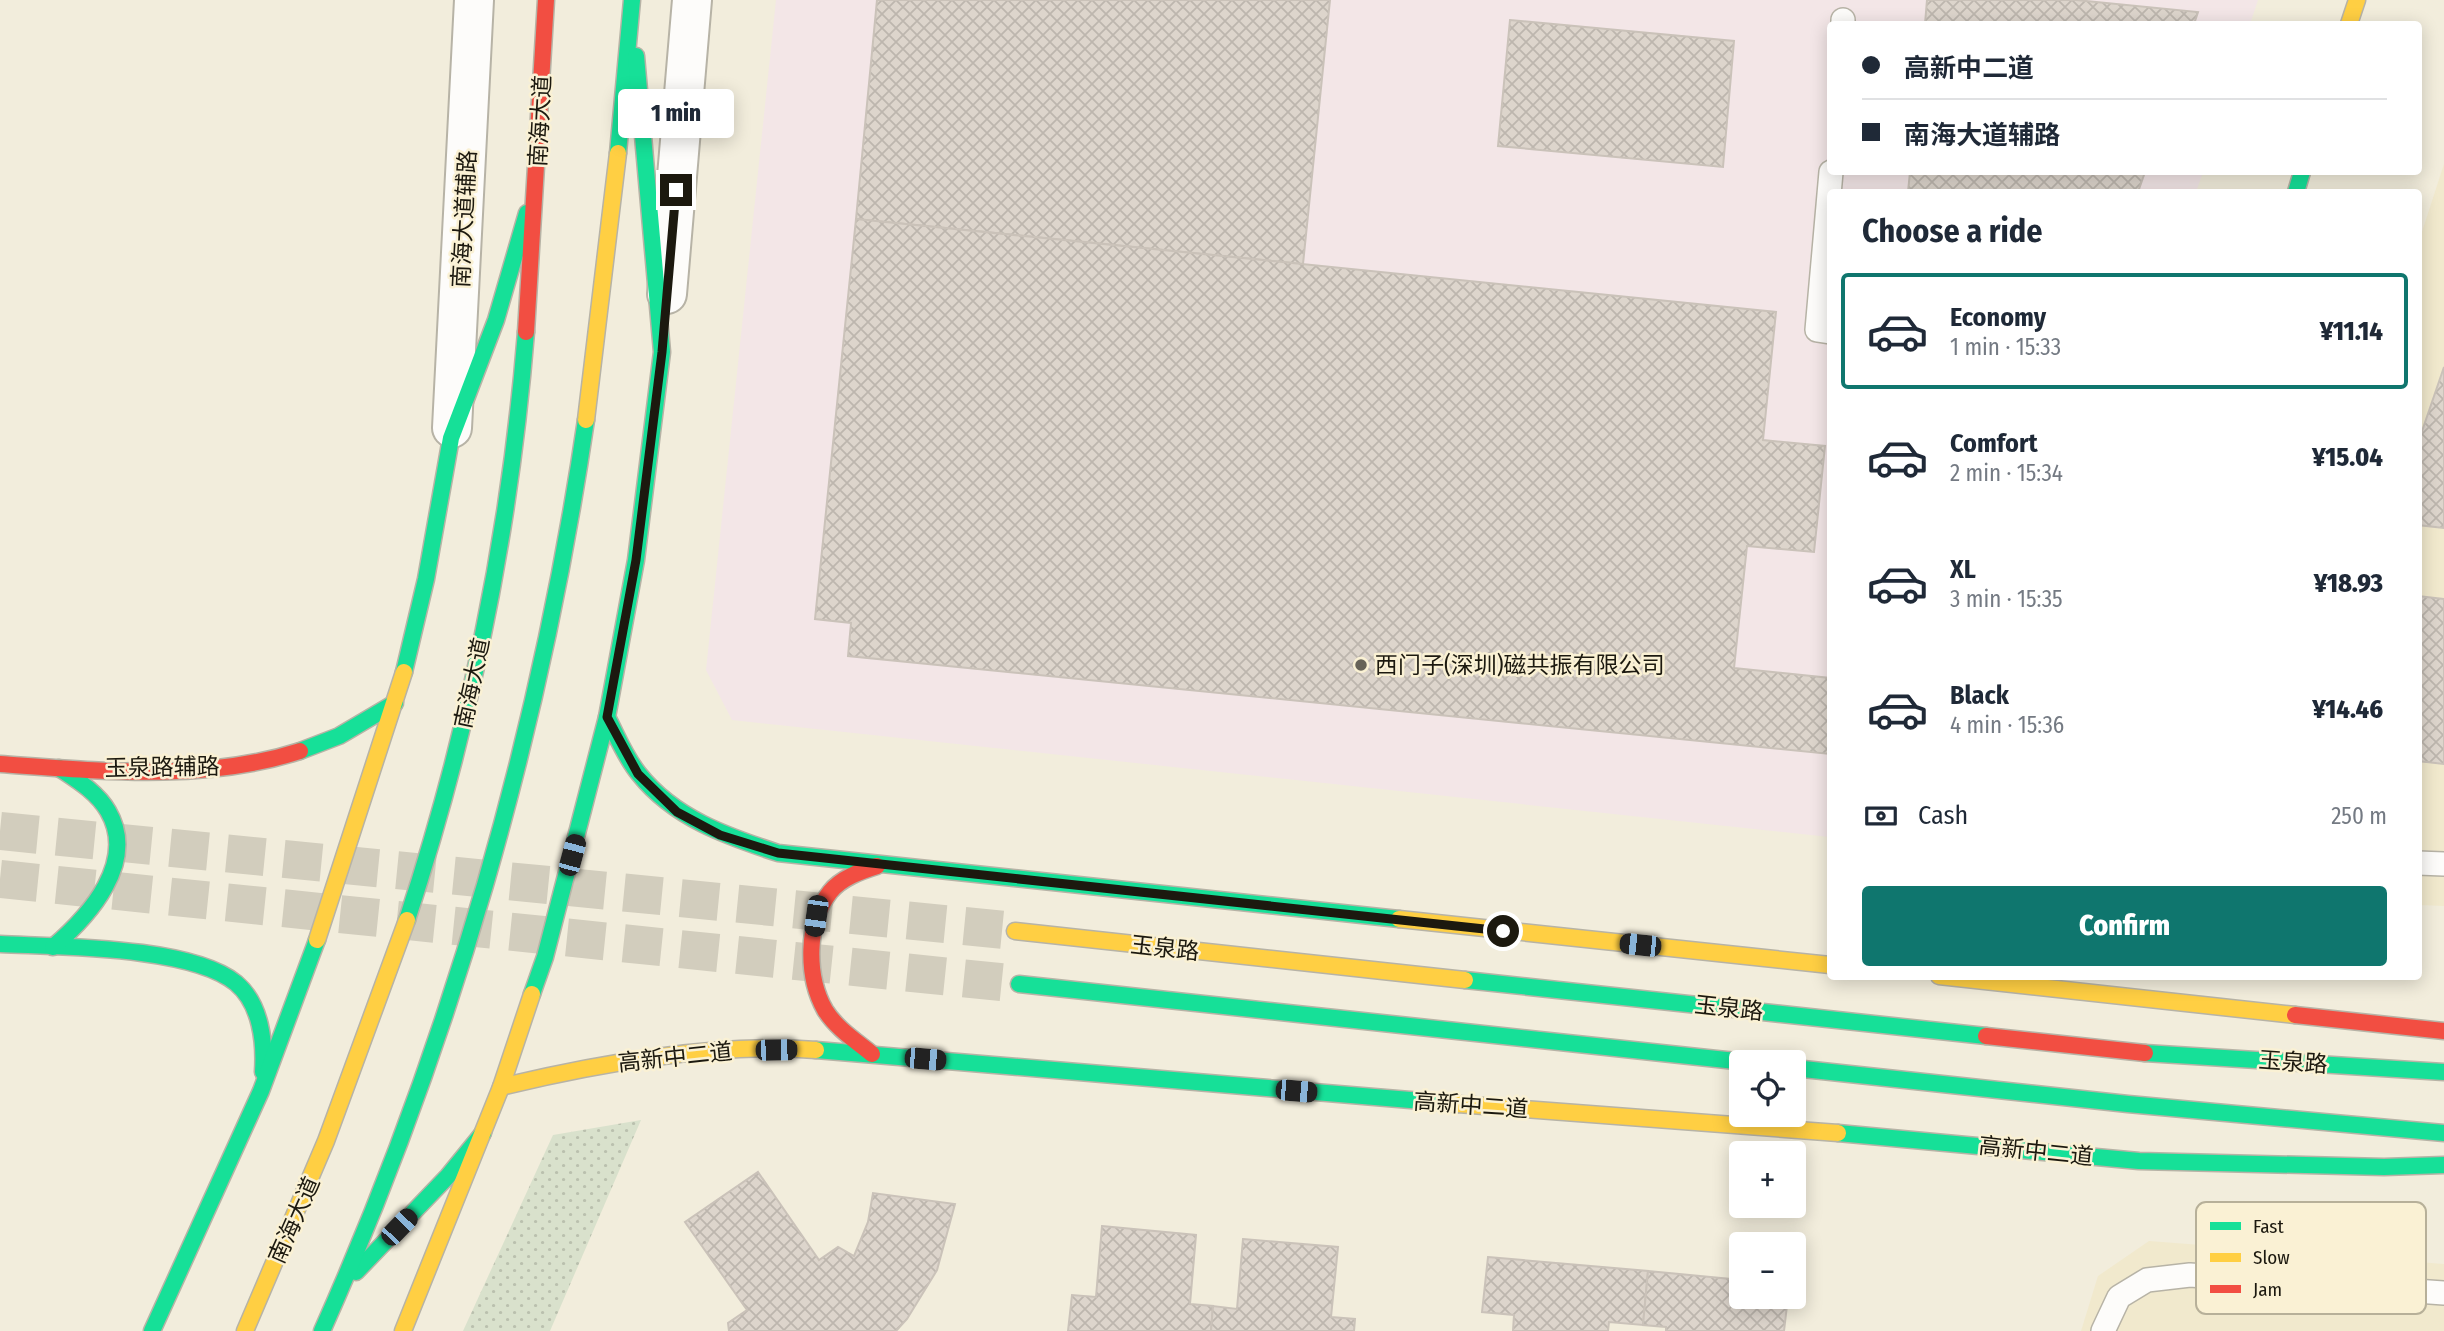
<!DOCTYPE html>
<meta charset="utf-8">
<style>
:root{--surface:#fff;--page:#f6f6f7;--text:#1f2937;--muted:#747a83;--line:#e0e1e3;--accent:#0f766e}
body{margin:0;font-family:"Fira Sans Condensed","Noto Sans SC",sans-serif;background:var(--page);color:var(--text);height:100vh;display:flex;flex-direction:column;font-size:26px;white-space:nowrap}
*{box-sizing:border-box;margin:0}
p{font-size:23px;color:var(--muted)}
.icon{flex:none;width:38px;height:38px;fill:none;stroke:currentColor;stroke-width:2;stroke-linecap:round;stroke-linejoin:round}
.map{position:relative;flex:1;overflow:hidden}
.sheet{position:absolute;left:1827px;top:189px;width:595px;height:791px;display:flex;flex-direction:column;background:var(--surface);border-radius:7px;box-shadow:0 4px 18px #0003}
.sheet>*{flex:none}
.top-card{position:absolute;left:1827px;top:21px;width:595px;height:154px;border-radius:7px;box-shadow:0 4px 18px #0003;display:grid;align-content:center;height:154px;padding:0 35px;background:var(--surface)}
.controls{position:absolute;left:1729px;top:1050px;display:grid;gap:14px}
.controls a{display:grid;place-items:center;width:77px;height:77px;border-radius:7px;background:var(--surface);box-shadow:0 4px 18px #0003;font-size:35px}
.end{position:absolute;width:32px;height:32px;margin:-16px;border:9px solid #1c190f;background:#fff;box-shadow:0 0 0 4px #fff}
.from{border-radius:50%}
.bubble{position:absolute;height:49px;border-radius:7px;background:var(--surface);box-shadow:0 4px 18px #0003;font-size:23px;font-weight:800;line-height:49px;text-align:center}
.car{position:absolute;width:21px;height:42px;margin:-21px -10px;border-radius:9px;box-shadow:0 0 5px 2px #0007;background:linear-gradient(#222 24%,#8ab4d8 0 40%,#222 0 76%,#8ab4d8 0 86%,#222 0)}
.top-card b{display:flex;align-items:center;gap:24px;height:66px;font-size:26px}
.top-card b+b{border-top:2px solid var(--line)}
.top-card i{width:18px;height:18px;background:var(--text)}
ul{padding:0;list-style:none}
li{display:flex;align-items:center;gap:21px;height:116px;margin:0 14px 10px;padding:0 21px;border:4px solid transparent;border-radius:7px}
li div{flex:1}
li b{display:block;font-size:26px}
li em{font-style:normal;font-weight:800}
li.selected{border-color:var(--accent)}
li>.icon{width:63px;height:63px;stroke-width:1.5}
h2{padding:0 35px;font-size:32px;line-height:84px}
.pay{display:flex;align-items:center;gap:18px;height:77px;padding:0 35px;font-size:26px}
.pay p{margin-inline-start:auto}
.primary-button{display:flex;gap:14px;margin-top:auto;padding:14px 35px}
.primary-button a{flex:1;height:80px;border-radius:7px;background:var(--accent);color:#fff;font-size:28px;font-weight:800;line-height:80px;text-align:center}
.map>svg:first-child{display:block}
.built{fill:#f1e9cd}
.industrial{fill:#f3e6e7}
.grass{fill:url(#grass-dots)}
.building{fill:url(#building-cross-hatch);stroke:#cac2b9;stroke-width:2}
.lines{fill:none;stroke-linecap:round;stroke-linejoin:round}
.secondary-tunnel{stroke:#d2cdbd;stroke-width:38;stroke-dasharray:38 19;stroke-linecap:butt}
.lane-casing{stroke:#b7b3a6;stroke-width:26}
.street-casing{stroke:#b7b3a6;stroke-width:42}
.fast-casing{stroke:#b7b3a6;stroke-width:19}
.slow-casing{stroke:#b7b3a6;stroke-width:19}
.jam-casing{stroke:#b7b3a6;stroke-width:19}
.lane{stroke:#fdfcfa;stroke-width:23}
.street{stroke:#fdfcfa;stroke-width:38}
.fast{stroke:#16e098;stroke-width:16}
.slow{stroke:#ffcf43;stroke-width:16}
.jam{stroke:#f24e42;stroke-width:16}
.route{stroke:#1c190f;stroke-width:9}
.poi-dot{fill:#676357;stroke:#faf1d4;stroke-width:2.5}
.labels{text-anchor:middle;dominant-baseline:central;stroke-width:5;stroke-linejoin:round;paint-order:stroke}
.street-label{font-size:23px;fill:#1c190f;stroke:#faf1d4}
.poi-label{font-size:23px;fill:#1c190f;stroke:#faf1d4;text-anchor:start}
.key{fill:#faf1d4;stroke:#b7b099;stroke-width:2}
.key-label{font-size:19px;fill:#1c190f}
</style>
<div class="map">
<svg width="2444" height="1331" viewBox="0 0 2444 1331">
<defs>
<pattern id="grass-dots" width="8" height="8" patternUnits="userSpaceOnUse" patternTransform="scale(1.75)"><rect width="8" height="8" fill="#d9e1cc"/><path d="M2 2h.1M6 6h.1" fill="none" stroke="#bac0ae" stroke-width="1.8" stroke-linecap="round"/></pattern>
<pattern id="building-cross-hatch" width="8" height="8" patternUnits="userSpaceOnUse" patternTransform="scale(1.75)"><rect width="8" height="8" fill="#ddd5cc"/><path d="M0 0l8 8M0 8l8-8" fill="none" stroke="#bdb6ae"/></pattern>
</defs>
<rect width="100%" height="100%" fill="#f2eddc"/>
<g class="built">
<polygon points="2444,164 2444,906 2419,905 2418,244"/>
<polygon points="2149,1241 2444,1264 2444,1331 2081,1331 2098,1276"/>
</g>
<polygon class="industrial" points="776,0 2258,0 2250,24 1830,24 1830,172 2203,172 2196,192 1830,192 1830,837 732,720 706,670"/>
<polygon class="grass" points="641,1120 550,1331 463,1331 553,1135"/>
<g class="building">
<polygon points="877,0 1330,0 1303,264 856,219"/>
<polygon points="1927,0 2076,0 2198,12 2194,24 1925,24"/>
<polygon points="1510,20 1734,41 1723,167 1498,146"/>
<polygon points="1910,172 2145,172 2138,192 1908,192"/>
<polygon points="856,219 1776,312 1763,440 1825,446 1814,552 1747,546 1734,668 1830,678 1830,754 848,656 851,623 815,619"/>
<polygon points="2444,367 2444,528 2418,525 2418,443"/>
<polygon points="2418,596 2444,599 2444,764 2418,761"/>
<polygon points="758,1172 819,1260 838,1247 854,1256 868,1222 873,1193 955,1204 937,1270 907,1319 896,1331 729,1331 728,1323 747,1310 685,1222"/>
<polygon points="1102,1226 1196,1235 1190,1304 1213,1306 1211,1331 1068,1331 1072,1295 1096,1297"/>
<polygon points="1243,1239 1338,1247 1331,1317 1355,1319 1354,1331 1211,1331 1213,1306 1237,1309"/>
<polygon points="1488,1257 1648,1271 1643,1325 1609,1322 1608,1331 1513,1331 1514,1315 1482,1312"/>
<polygon points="1648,1271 1741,1280 1741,1297 1788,1297 1784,1331 1666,1331 1666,1327 1643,1325"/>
</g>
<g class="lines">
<g class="secondary-tunnel">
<polyline points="0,831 1015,931"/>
<polyline points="0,879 1019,984"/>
</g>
<defs>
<g id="lane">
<polyline points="1843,24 1843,20"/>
<polyline points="1830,332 1817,330 1831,172"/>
<polyline points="2418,863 2444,864"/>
<polyline points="2103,1331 2119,1297 2147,1280 2190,1275 2444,1293"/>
</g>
<g id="street">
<polyline points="667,294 692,0"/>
<polyline points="452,428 474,0"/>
</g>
<g id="fast">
<polyline points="618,153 632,0"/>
<polyline points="2296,192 2302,172"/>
<polyline points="404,672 426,579 451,438 496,320 527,213"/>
<path d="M607 717C617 736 625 757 639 774 674 818 726 836 778 853L1399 919"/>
<polyline points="300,751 339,736 395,703"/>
<path d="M407 920C470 728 510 533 526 332"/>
<path d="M0 944C59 947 191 946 236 983 261 1004 265 1042 263 1072"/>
<path d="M53 947C89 916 138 862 108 811 97 792 77 780 59 768"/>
<polyline points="1465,980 1986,1036"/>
<polyline points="1019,984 1745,1062"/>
<polyline points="532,994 545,957 607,717 636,560 662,352 636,56"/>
<polyline points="816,1050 1458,1104"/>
<polyline points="2145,1053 2444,1072"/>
<polyline points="1794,1068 2128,1104 2444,1133"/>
<polyline points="1838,1133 2139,1161 2384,1167 2444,1165"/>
<polyline points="356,1272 448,1176 483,1133"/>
<polyline points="152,1331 261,1091 317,940"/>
<path d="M322 1331C451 1042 540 733 586 420"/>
</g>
<g id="slow">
<polyline points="2349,24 2357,0"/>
<polyline points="586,420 618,153"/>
<polyline points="1399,919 1830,965"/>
<polyline points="1015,931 1465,980"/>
<polyline points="317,940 404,672"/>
<polyline points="1939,976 2295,1015"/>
<path d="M501 1087C595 1064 719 1042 816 1050"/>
<polyline points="1458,1104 1838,1133"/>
<polyline points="245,1331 326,1141 407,920"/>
<polyline points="403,1331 501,1087 532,994"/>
</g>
<g id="jam">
<polyline points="526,332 546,0"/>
<path d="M0 764C99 771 204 782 300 751"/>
<polyline points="2295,1015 2444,1031"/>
<polyline points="1986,1036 2145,1053"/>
<path d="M872 1054C856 1041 836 1028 825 1010 806 976 806 923 830 892 841 878 861 871 877 866"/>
</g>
</defs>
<use href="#lane" class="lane-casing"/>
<use href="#street" class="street-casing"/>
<use href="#fast" class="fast-casing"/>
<use href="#slow" class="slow-casing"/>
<use href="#jam" class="jam-casing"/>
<use href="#lane" class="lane"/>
<use href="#street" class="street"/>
<use href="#fast" class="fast"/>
<use href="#slow" class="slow"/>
<use href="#jam" class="jam"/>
</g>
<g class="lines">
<polyline class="route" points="676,190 662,352 636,560 607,717 638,774 677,812 720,835 778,853 1503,931"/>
</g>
<circle class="poi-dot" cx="1361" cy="665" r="7"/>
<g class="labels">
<g class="street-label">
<text transform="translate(540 121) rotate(-87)">南海大道</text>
<text transform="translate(464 219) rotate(-87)">南海大道辅路</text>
<text transform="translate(472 683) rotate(-78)">南海大道</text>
<text transform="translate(162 767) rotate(-1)">玉泉路辅路</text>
<text transform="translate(1165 948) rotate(6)">玉泉路</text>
<text transform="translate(1729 1008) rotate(6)">玉泉路</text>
<text transform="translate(675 1057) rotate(-6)">高新中二道</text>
<text transform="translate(2293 1062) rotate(4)">玉泉路</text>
<text transform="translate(1471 1105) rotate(4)">高新中二道</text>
<text transform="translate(2036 1151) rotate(6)">高新中二道</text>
<text transform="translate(294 1220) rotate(-66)">南海大道</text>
</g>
<g class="poi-label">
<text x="1375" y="665">西门子(深圳)磁共振有限公司</text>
</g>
</g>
<rect x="2196" y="1202" width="230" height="112" rx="10" class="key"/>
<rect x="2210" y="1222" width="31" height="8" fill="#16e098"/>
<rect x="2210" y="1253" width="31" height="9" fill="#ffcf43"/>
<rect x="2210" y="1285" width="31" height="8" fill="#f24e42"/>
<g class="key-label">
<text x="2253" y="1233">Fast</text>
<text x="2253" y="1264">Slow</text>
<text x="2253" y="1296">Jam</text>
</g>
</svg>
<div class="controls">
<a><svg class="icon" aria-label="locate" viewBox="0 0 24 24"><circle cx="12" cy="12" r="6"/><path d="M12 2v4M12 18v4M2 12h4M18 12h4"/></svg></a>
<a>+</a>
<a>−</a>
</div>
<i class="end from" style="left:1503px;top:931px"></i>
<i class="end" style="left:676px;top:190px"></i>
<div class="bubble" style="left:618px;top:89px;width:116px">1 min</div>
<i class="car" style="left:572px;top:855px;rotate:15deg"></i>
<i class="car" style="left:816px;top:916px;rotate:188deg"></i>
<i class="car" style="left:1640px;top:945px;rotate:276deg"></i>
<i class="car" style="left:776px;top:1050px;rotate:89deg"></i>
<i class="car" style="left:925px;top:1059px;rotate:95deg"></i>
<i class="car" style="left:1296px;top:1091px;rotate:95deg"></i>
<i class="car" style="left:399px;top:1227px;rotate:44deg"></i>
<div class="top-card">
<b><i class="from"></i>高新中二道</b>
<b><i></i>南海大道辅路</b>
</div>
<section class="sheet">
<h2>Choose a ride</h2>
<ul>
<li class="selected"><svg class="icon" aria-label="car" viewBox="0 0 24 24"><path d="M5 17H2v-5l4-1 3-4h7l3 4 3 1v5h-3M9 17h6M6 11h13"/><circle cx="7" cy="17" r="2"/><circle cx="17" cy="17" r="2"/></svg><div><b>Economy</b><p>1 min · 15:33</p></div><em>¥11.14</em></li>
<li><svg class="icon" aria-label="car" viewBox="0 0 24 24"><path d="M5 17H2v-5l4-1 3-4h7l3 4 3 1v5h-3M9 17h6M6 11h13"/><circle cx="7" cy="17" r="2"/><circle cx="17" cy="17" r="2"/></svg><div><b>Comfort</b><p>2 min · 15:34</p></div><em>¥15.04</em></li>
<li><svg class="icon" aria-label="car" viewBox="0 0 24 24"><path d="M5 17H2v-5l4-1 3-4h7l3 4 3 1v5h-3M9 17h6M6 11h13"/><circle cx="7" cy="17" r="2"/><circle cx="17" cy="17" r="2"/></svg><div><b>XL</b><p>3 min · 15:35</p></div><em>¥18.93</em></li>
<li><svg class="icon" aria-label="car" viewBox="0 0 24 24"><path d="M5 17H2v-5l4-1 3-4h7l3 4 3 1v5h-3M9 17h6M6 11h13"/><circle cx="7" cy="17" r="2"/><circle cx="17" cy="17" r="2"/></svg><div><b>Black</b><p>4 min · 15:36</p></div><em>¥14.46</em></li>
</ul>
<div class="pay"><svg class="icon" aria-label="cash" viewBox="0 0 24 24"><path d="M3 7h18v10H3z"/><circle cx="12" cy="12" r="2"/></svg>Cash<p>250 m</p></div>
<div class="primary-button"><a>Confirm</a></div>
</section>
</div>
